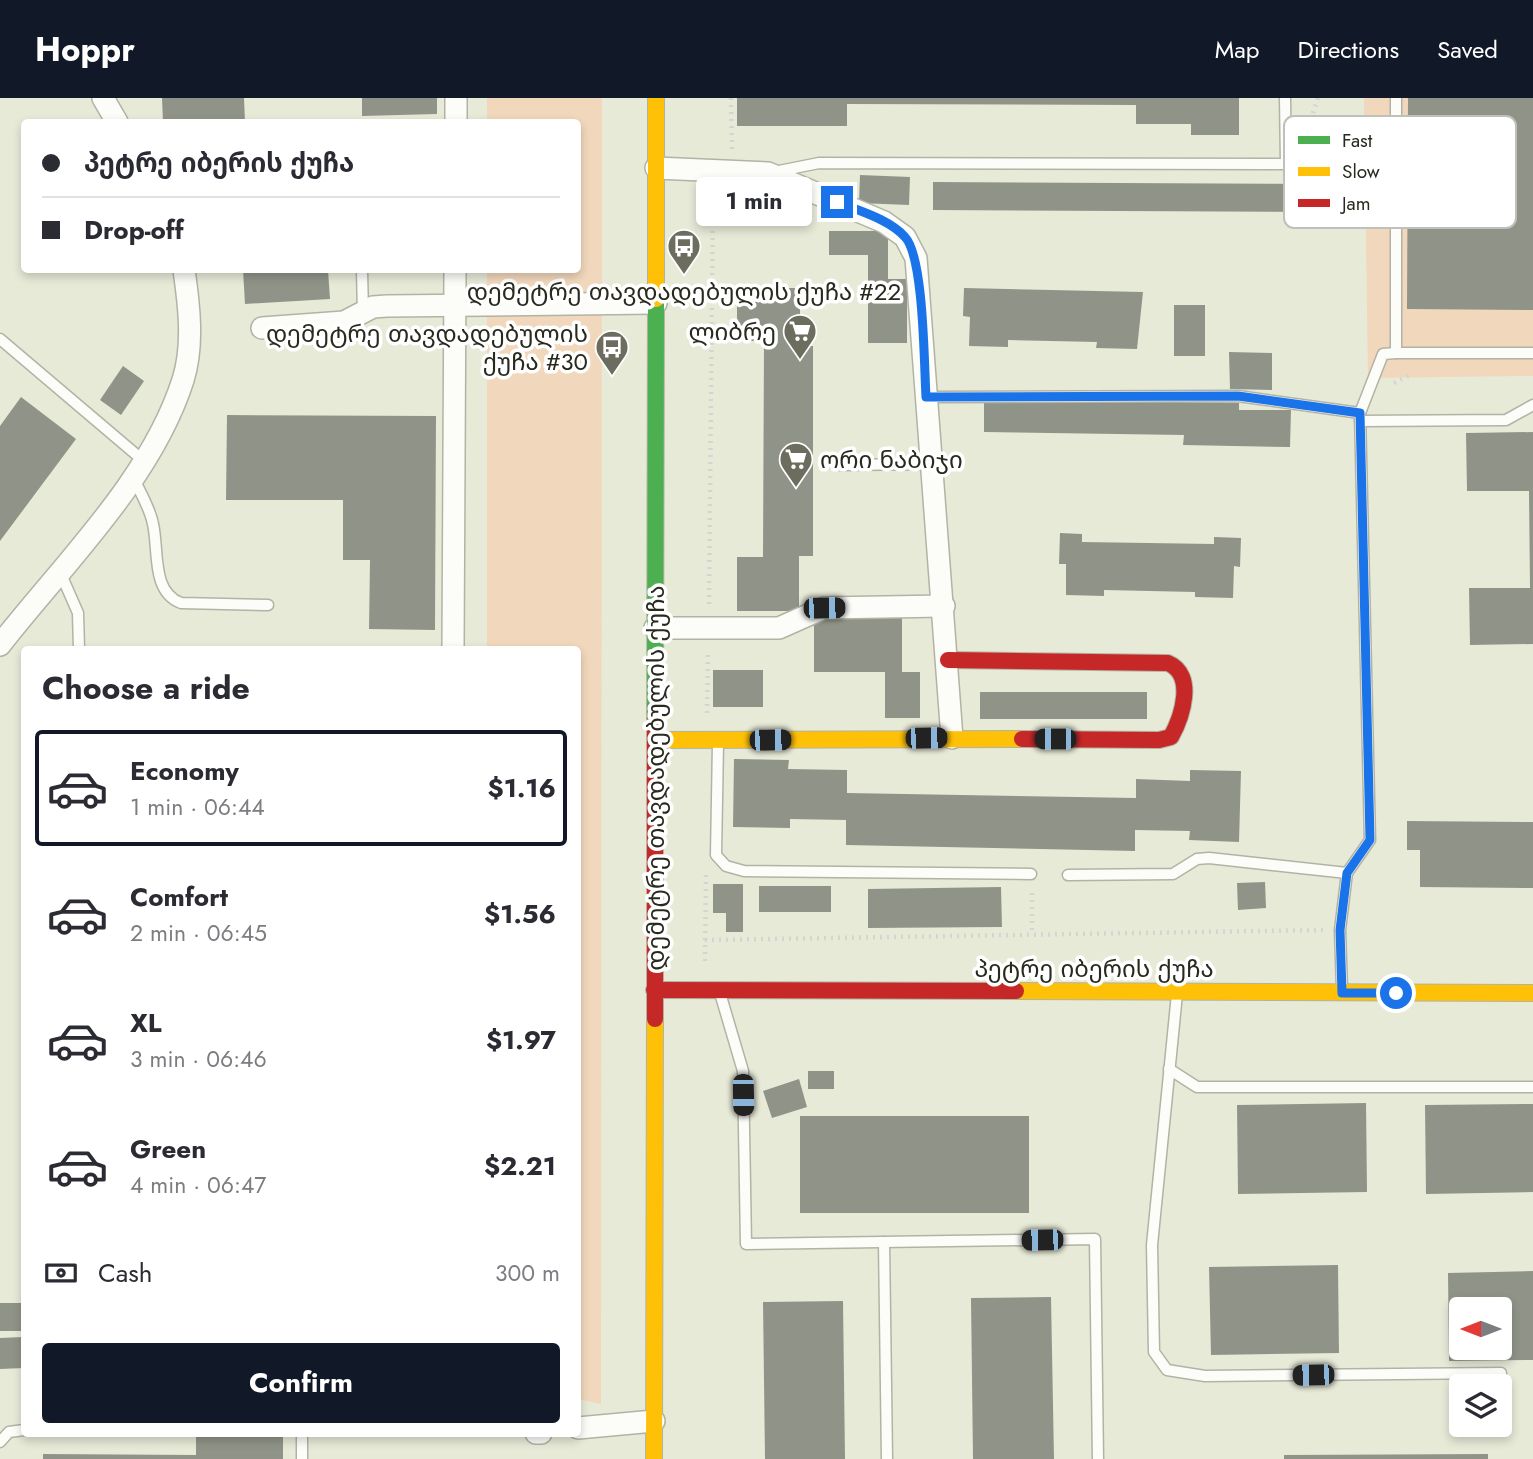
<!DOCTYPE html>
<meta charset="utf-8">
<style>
:root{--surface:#fff;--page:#f7f7f7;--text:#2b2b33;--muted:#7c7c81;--line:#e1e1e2;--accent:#111827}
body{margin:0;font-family:Jost,"Noto Sans Georgian",sans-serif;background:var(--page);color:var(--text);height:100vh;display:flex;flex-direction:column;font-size:26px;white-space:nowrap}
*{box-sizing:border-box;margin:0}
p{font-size:23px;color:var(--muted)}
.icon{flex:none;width:38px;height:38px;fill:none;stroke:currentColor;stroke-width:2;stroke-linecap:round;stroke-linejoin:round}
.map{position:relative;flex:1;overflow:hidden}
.panel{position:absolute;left:21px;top:548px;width:560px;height:791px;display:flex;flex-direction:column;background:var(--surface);border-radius:7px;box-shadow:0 4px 10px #0003}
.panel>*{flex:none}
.guide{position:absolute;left:21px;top:21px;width:560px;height:154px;border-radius:7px;box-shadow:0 4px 10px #0003;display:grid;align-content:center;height:154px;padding:0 21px;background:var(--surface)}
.needle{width:46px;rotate:270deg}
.tools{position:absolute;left:1449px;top:1199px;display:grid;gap:14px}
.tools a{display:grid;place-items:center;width:63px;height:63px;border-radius:7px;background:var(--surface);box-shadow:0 4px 10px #0003;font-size:35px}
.end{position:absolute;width:32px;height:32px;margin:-16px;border:9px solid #1a73e8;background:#fff;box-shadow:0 0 0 4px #fff}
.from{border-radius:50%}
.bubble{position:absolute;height:49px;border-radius:7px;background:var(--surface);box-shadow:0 4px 10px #0003;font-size:23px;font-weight:700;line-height:49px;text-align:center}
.car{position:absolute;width:21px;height:42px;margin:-21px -10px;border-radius:9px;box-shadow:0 0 5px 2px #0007;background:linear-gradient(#222 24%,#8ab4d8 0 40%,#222 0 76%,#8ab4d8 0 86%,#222 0)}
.guide b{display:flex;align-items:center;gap:24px;height:66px;font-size:26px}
.guide b+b{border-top:2px solid var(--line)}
.guide i{width:18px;height:18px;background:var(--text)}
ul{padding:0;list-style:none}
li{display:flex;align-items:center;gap:21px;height:116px;margin:0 14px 10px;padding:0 7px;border:4px solid transparent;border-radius:7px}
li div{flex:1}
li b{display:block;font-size:26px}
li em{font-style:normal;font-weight:700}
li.selected{border-color:var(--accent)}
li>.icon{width:63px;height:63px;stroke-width:1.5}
h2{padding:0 21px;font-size:32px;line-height:84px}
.pay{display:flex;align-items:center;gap:18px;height:77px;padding:0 21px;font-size:26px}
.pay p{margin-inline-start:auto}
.cta{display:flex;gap:14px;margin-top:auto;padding:14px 21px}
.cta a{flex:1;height:80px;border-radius:7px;background:var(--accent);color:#fff;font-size:28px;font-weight:700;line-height:80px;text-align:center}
header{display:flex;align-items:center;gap:42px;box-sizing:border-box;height:98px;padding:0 35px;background:var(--accent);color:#fff}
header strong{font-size:33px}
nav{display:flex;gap:38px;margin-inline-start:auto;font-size:24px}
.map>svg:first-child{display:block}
.grass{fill:#f1d7bc}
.building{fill:#909488;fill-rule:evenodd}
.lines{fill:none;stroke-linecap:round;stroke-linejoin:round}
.lane-casing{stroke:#b2b3a5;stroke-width:13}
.street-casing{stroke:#b2b3a5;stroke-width:24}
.fast-casing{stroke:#b2b3a5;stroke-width:18}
.slow-casing{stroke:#b2b3a5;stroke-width:18}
.jam-casing{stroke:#b2b3a5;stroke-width:18}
.path{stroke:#d4d5d0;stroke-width:4.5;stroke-dasharray:2 5;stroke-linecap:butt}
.lane{stroke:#fcfcf9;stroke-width:10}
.street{stroke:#fcfcf9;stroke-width:21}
.fast{stroke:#4caf50;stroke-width:16}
.slow{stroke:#ffc107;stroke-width:16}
.jam{stroke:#c62828;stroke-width:16}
.route{stroke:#1a73e8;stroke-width:9}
.labels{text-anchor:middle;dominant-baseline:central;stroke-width:7;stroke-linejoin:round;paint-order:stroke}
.poi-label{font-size:24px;fill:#292a1e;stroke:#fff;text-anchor:end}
.street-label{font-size:24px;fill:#292a1e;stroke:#fff}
.key{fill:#fff;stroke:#bfbfbc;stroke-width:2}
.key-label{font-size:19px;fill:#292a1e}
</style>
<header>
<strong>Hoppr</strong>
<nav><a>Map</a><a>Directions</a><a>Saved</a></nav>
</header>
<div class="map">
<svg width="1533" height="1361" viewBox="0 0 1533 1361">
<rect width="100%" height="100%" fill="#e8ead8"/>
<g class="grass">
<polygon points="487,0 602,0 601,1306 578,1301 578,551 487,551 487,172 578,172 578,24 487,24"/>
<polygon points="1364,0 1533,0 1533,278 1368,280"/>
</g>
<g class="building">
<polygon points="162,0 244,0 245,24 163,24"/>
<polygon points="362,0 437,0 437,16 362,18"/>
<polygon points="737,0 1239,0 1239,37 1191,37 1191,26 1136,26 1136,7 847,6 847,28 737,28"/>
<polygon points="1408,0 1533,0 1533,212 1407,211"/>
<polygon points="860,77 910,79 909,107 859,105"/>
<polygon points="933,84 1332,86 1332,114 933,112"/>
<polygon points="829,133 888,133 888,181 907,181 907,245 868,245 868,157 829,157"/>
<polygon points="243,172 328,172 330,201 245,206"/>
<polygon points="737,190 800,190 800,248 813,248 813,458 799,458 799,513 737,513 737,459 763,459 764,243 737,243"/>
<polygon points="964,190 1143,194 1137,251 1096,250 1097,244 1008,242 1008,249 969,248 970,219 963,218"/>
<rect x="1174" y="207" width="31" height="51"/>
<polygon points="1229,254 1272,255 1272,292 1230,291"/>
<polygon points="123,268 144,283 121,317 100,302"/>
<polygon points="21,299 76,341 0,443 0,328"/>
<polygon points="984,301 1239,305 1239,312 1291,312 1290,349 1183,347 1184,337 984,334"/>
<polygon points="227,317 436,318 435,532 369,531 370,462 343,462 343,402 226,402"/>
<polygon points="1533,334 1533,546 1470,547 1469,490 1530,490 1529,393 1467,393 1466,335"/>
<polygon points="1060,435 1082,436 1082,444 1214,446 1214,439 1241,440 1240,469 1234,468 1233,500 1195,499 1195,494 1104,492 1104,498 1066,497 1066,466 1059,466"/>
<polygon points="814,520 902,520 902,574 920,574 920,620 885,620 885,574 814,574"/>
<rect x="713" y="572" width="50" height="37"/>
<rect x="980" y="594" width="167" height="27"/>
<polygon points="734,661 789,662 788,671 847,672 847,695 1136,700 1136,681 1190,683 1190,672 1241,673 1239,744 1189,742 1190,733 1135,732 1135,753 846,747 846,722 790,721 790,730 733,729"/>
<polygon points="1407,723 1533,724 1533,790 1420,789 1420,752 1407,752"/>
<polygon points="1265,784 1266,810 1238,812 1237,785"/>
<polygon points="713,786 743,786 743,834 726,834 726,815 713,815"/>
<rect x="759" y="788" width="72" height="26"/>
<polygon points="1001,789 1002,829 868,830 868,791"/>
<rect x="808" y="973" width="26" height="18"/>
<polygon points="799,981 807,1009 772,1020 763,993"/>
<polygon points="1366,1005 1367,1094 1238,1096 1237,1007"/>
<polygon points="1533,1006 1533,1094 1426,1096 1425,1007"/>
<rect x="800" y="1018" width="229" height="97"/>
<polygon points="1338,1167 1339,1255 1211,1257 1209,1169"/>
<path d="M1533 1173V1262L1449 1263 1448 1175ZM1461 1211H1500V1250H1461Z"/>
<polygon points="1051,1199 1054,1361 973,1361 971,1200"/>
<polygon points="843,1203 845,1361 765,1361 763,1204"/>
<rect x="0" y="1205" width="22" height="28"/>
<polygon points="23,1239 24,1270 0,1271 0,1240"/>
<polygon points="196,1335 283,1335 283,1361 43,1361 43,1356 196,1357"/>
<polygon points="1488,1356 1488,1361 1284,1361 1284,1357"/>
</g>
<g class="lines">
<defs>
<g id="lane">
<polyline points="1396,0 1396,255 1533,255"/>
<polyline points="1286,66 1396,69"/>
<polyline points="774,74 819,65 1286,66 1285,0"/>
<polyline points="362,172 363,216"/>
<polyline points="0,241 145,364"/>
<polyline points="926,299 1238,298 1360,315 1370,742 1347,775 1340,832 1342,892"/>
<polyline points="1360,315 1383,256 1396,255"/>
<polyline points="1360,323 1506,322 1533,307"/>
<polyline points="841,367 930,366"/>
<path d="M133 379C140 394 150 410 153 426 159 452 151 494 181 505L268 507"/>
<polyline points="60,474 78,515 79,551"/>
<polyline points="718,645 716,757 726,768 744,773 1031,776"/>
<polyline points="1068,777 1173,776 1197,761 1209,760 1347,775"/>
<polyline points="720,895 743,973 746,1146 1095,1141 1098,1361"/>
<polyline points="1177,896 1152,1147 1154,1254 1167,1272 1205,1278 1501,1275"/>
<polyline points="1169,971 1197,989 1533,989"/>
<polyline points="884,1144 887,1361"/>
<polyline points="0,1344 9,1334 24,1332"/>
<polyline points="302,1361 302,1335"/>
</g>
<g id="street">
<polyline points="103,0 117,24"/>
<polyline points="456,24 456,0"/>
<polyline points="656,70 768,75 884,124 905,139 916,160 952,640"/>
<polyline points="262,230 344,224 373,209 387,208 656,205"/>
<polyline points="655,530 779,530 824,510 944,508"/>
<path d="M0 547C64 465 151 382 183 282 194 248 189 206 184 172"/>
<polyline points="453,551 455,172"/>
<polyline points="578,1330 654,1323"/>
<polyline points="536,1335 541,1335"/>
</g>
<polyline id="fast" points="655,623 656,201"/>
<g id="slow">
<polyline points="656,201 656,0"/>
<polyline points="655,642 1022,641"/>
<polyline points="1016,893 1533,895"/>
<polyline points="654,1361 655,921"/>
</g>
<g id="jam">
<path d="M948 562 1168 565C1196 577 1182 619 1171 639L1159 642 1022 641"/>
<polyline points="654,892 1016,893"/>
<polyline points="655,921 655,623"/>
</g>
</defs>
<use href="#lane" class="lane-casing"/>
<use href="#street" class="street-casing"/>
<use href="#fast" class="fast-casing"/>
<use href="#slow" class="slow-casing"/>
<use href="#jam" class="jam-casing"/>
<g class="path">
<polyline points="731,0 732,51"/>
<polyline points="1306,35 1318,0"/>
<polyline points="1394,285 1410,277"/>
<polyline points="709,506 713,95"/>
<polyline points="707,615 708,553"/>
<polyline points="1032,795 1032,837"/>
<polyline points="705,842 1324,832"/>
<polyline points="705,863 706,774"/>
</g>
<use href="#lane" class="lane"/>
<use href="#street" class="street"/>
<use href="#fast" class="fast"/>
<use href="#slow" class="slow"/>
<use href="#jam" class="jam"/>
</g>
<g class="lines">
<path class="route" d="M837 104C859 113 889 121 905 139 924 159 924 267 926 299L1238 298 1360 315 1370 742 1347 775 1340 832 1342 895H1396"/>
</g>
<defs>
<symbol id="bus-pin" viewBox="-11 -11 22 30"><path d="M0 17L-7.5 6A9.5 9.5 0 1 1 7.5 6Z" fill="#6c6d5f" stroke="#fff"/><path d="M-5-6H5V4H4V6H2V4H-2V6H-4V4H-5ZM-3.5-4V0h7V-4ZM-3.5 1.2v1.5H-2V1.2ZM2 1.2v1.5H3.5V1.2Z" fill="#fff"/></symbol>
<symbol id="supermarket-pin" viewBox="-11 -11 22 30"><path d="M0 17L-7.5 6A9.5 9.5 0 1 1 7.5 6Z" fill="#6c6d5f" stroke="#fff"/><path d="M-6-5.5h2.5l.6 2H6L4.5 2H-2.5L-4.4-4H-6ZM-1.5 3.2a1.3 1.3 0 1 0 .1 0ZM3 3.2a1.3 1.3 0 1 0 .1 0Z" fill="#fff"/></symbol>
</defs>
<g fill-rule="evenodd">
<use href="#bus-pin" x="665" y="129" width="38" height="52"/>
<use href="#supermarket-pin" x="781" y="214" width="38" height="52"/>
<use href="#bus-pin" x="593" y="230" width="38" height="52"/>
<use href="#supermarket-pin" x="777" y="342" width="38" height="52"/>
</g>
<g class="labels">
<g class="poi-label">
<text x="684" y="193" text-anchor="middle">დემეტრე თავდადებულის ქუჩა #22</text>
<text x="776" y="233">ლიბრე</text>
<text x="588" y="235">დემეტრე თავდადებულის<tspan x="588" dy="28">ქუჩა #30</tspan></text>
<text x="820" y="361" text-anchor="start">ორი ნაბიჯი</text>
</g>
<g class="street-label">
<text transform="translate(655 680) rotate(-90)">დემეტრე თავდადებულის ქუჩა</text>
<text x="1094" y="870">პეტრე იბერის ქუჩა</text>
</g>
</g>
<rect x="1284" y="18" width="232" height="112" rx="10" class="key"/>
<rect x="1298" y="38" width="32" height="8" fill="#4caf50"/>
<rect x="1298" y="69" width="32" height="9" fill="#ffc107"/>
<rect x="1298" y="101" width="32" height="8" fill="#c62828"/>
<g class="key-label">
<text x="1342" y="49">Fast</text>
<text x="1342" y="80">Slow</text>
<text x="1342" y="112">Jam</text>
</g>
</svg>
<div class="tools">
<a><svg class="needle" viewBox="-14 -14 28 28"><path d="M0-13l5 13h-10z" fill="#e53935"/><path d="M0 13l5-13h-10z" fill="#7c7c81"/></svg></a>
<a><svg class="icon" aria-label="layers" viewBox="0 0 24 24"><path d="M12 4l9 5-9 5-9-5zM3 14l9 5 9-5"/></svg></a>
</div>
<i class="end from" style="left:1396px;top:895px"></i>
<i class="end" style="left:837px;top:104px"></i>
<div class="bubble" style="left:696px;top:79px;width:116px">1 min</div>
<i class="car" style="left:824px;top:510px;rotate:89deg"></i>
<i class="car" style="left:926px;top:640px;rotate:89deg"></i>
<i class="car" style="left:1055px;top:641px;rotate:270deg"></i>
<i class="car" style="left:770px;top:642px;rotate:89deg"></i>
<i class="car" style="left:743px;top:997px;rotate:179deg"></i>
<i class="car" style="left:1042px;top:1142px;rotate:269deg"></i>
<i class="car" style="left:1313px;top:1277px;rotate:269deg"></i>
<div class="guide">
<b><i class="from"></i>პეტრე იბერის ქუჩა</b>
<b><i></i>Drop-off</b>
</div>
<section class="panel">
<h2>Choose a ride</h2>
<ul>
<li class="selected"><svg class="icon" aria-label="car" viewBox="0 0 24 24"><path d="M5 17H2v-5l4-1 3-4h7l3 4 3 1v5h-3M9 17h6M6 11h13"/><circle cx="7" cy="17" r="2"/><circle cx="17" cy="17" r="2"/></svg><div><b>Economy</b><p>1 min · 06:44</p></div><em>$1.16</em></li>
<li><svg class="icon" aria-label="car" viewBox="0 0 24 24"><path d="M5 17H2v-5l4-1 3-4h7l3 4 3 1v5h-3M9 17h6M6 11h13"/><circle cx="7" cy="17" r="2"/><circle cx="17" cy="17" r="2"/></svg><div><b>Comfort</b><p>2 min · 06:45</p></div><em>$1.56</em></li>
<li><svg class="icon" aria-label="car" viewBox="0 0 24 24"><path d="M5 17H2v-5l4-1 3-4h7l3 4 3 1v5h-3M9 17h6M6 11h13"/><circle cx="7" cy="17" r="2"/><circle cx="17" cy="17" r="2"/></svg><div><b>XL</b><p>3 min · 06:46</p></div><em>$1.97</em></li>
<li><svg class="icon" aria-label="car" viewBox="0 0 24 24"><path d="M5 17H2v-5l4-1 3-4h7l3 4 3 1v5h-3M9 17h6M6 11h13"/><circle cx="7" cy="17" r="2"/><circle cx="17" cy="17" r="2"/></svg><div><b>Green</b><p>4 min · 06:47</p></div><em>$2.21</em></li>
</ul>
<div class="pay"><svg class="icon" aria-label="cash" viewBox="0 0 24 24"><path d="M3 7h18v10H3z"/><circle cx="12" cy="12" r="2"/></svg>Cash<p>300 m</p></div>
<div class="cta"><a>Confirm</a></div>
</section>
</div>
